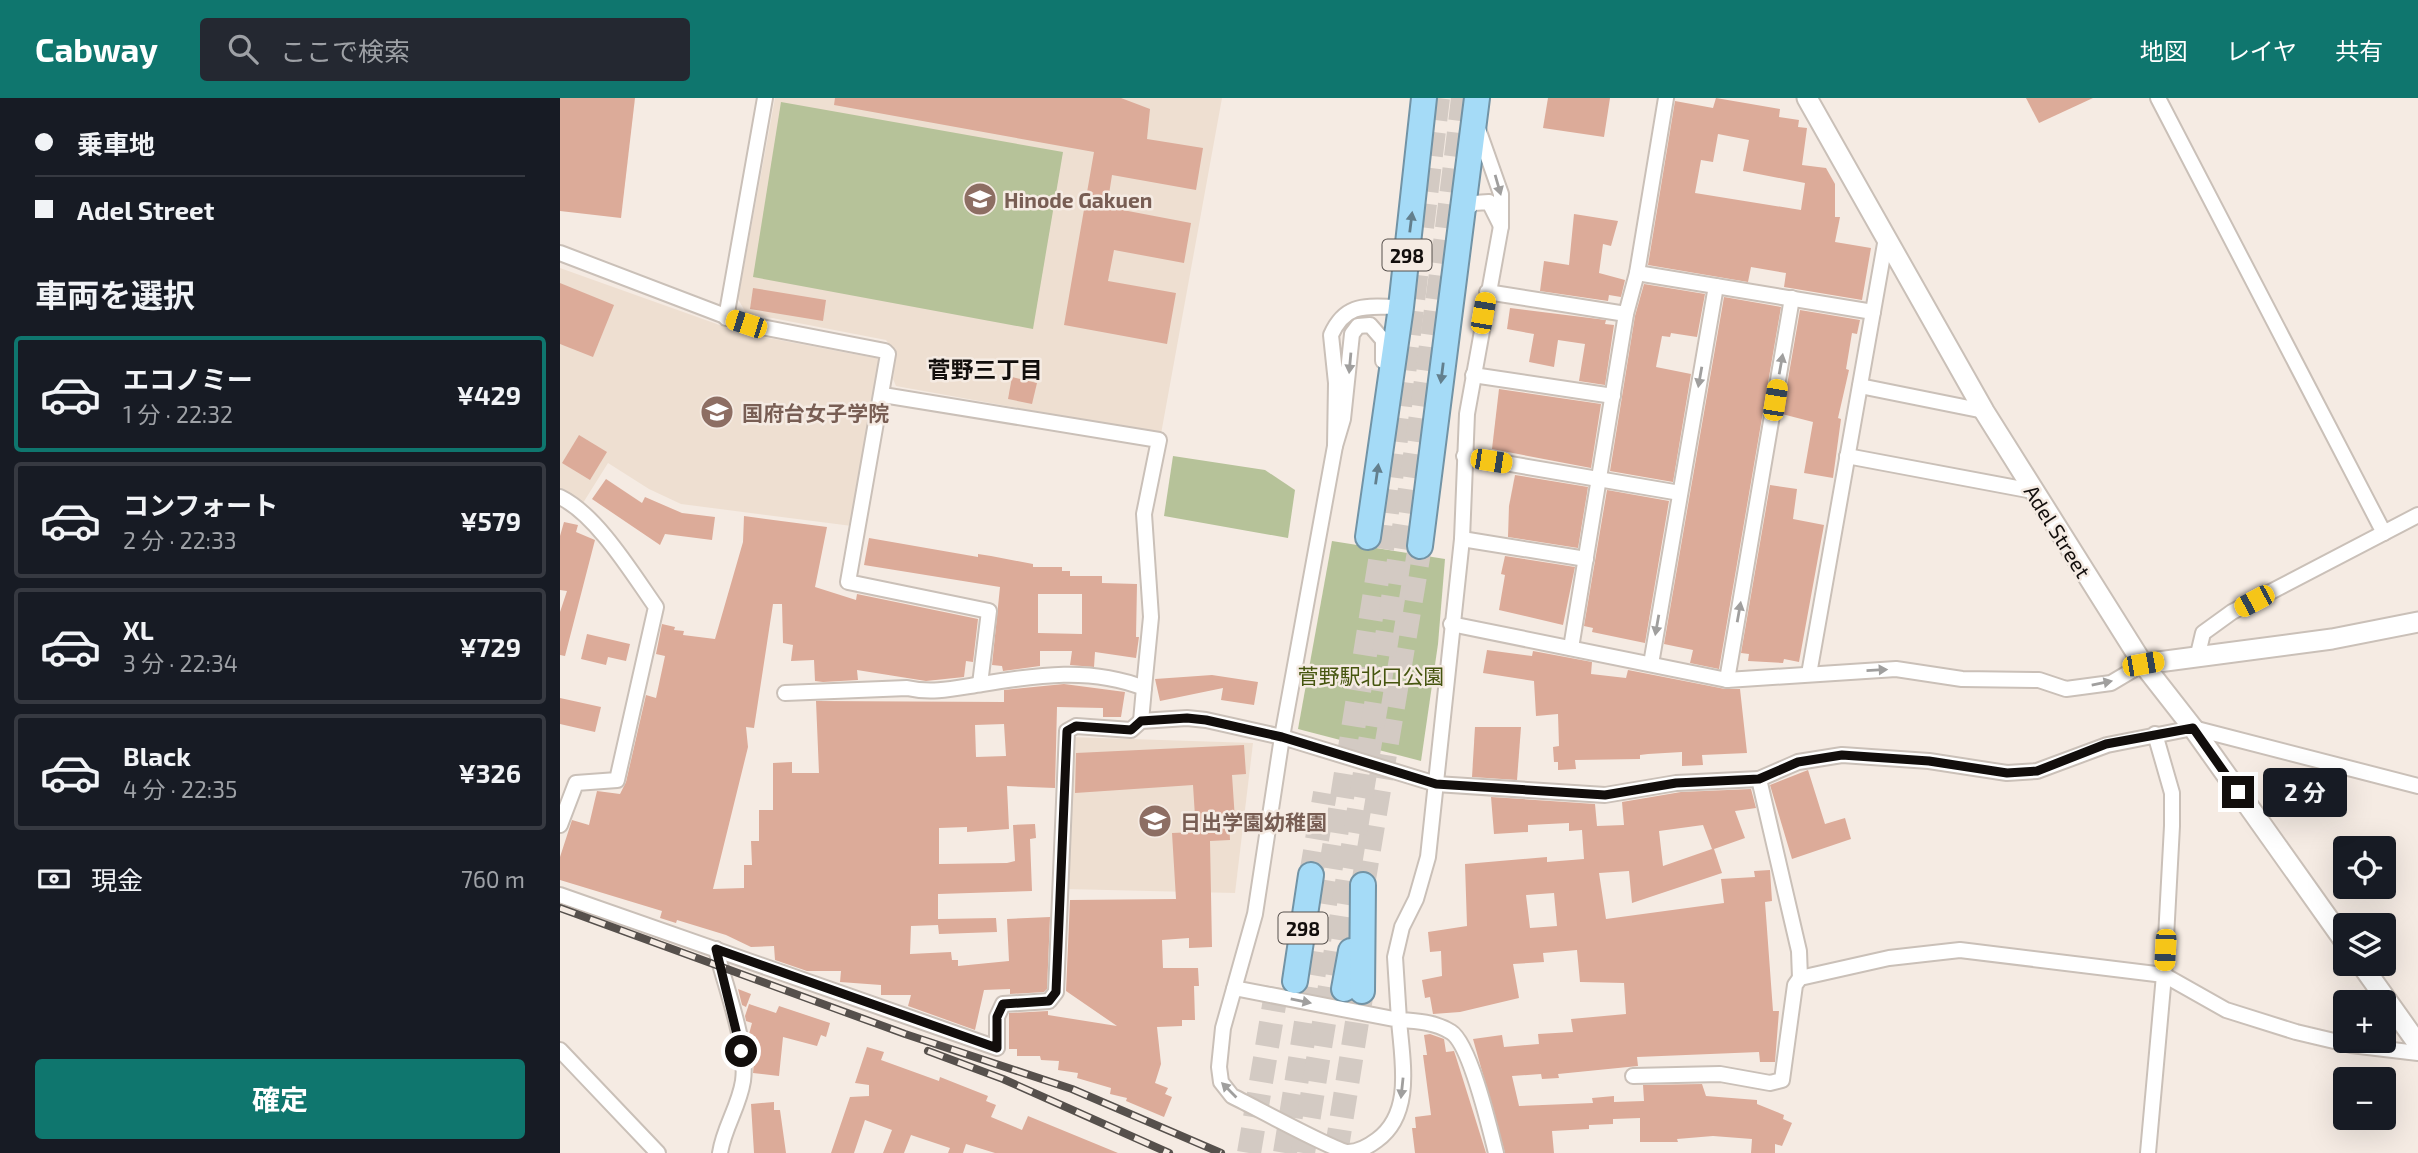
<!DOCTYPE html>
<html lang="ja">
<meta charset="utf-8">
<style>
:root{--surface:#171b24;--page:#242831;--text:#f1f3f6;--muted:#9ea1a6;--line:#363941;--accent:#0f766e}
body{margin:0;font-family:"Exo 2","Noto Sans JP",sans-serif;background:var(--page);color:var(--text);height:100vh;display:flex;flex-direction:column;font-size:26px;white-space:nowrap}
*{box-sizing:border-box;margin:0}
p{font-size:23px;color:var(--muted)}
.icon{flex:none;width:38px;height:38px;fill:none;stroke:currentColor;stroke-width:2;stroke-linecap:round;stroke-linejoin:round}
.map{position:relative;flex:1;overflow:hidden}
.side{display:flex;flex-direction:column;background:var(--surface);width:560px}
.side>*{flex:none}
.top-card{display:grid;align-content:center;height:154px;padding:0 35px;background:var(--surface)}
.fabs{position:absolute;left:1773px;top:738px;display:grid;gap:14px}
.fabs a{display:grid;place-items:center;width:63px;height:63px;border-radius:7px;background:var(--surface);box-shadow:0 7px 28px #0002;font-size:35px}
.end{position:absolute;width:32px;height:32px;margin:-16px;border:9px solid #120e0c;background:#fff;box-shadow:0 0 0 4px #fff}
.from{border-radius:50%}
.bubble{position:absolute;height:49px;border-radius:7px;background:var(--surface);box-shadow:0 7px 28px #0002;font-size:23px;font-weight:700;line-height:49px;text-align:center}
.car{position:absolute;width:21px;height:42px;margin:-21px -10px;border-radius:9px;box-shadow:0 0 5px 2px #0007;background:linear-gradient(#f5c518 24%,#345 0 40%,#f5c518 0 76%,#345 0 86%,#f5c518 0)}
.top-card b{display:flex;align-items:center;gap:24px;height:66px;font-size:26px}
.top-card b+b{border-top:2px solid var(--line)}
.top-card i{width:18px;height:18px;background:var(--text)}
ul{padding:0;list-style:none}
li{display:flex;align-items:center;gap:21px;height:116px;margin:0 14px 10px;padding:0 21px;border:4px solid var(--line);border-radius:7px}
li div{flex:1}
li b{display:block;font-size:26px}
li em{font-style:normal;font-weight:700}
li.current{border-color:var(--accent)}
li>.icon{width:63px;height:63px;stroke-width:1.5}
h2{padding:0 35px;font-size:32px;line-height:84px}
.pay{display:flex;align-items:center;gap:18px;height:77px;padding:0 35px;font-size:26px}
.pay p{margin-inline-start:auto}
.cta{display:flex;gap:14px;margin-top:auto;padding:14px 35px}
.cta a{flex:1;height:80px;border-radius:7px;background:var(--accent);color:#fff;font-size:28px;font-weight:700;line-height:80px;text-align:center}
header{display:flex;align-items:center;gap:42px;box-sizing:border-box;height:98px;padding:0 35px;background:var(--accent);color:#fff}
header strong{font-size:33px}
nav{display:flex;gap:38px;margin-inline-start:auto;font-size:24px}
.search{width:490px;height:63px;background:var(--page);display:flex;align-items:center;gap:18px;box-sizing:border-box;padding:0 24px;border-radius:7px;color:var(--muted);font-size:26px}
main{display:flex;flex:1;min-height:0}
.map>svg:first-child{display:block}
.built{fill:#eedfd1}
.green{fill:#b6c299}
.building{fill:#dcab99;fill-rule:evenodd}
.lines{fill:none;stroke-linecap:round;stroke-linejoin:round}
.highway-tunnel{stroke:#d3cac3;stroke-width:24;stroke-dasharray:24 12;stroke-linecap:butt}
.street-casing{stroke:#cac0b8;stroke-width:18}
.secondary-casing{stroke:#cac0b8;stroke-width:23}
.highway-casing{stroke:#7293a5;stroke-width:28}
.street{stroke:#fff;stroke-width:14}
.secondary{stroke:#fff;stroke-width:19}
.highway{stroke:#a5dbf7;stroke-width:24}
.rail-casing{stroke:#56504c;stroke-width:8}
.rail{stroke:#f5ebe3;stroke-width:5;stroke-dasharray:16;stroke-linecap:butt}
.oneway{fill:#a09f9e}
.oneway2{fill:#637f8d}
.route{stroke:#120e0c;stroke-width:9}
.labels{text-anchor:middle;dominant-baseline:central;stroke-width:5;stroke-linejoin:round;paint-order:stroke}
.shield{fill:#f5ebe3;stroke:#56504c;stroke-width:2}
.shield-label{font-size:19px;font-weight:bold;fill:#120e0c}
.education-label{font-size:21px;font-weight:bold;fill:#785e54;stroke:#f5ebe3;text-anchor:start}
.street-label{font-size:21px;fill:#120e0c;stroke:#f5ebe3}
.park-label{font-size:21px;fill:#46550f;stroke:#f5ebe3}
.neighbourhood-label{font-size:23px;font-weight:bold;fill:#120e0c;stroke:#f5ebe3}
</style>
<header>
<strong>Cabway</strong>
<div class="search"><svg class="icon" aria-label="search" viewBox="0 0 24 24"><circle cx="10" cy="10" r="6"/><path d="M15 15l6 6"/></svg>ここで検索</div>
<nav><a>地図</a><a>レイヤ</a><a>共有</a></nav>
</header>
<main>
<section class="side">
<div class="top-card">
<b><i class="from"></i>乗車地</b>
<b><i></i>Adel Street</b>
</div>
<h2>車両を選択</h2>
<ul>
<li class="current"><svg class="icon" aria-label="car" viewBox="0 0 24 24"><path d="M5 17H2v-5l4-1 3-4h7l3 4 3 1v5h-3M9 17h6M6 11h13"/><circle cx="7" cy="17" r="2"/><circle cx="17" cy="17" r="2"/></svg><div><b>エコノミー</b><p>1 分 · 22:32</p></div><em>¥429</em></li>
<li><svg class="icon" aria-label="car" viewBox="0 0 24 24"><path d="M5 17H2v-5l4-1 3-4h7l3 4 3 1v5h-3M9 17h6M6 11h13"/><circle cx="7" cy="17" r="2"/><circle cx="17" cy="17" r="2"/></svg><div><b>コンフォート</b><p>2 分 · 22:33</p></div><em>¥579</em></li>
<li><svg class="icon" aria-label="car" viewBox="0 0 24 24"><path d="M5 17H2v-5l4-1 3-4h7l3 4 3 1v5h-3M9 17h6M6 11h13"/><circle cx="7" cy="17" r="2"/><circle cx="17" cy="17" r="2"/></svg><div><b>XL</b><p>3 分 · 22:34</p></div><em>¥729</em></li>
<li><svg class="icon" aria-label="car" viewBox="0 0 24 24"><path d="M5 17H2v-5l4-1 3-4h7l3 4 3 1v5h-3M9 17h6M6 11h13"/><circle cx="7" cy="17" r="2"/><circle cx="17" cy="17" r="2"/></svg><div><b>Black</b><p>4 分 · 22:35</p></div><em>¥326</em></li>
</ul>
<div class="pay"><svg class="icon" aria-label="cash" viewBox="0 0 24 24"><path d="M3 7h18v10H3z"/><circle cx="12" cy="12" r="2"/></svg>現金<p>760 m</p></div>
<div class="cta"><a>確定</a></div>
</section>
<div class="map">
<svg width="1858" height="1055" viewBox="0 0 1858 1055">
<rect width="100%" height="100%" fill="#f5ebe3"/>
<g class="built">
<polygon points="215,0 662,0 601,336 336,288 333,281 336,256 326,242 186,215 178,201"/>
<polygon points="0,170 182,235 325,262 292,428 121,406 89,391 48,365 23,405 0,394"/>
<polygon points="509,639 693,645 675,795 505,791"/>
</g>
<g class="green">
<polygon points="221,4 503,54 473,231 193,179"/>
<polygon points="613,358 705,372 735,392 728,440 604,418"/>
<polygon points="772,443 885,461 878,546 861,663 738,631"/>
</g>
<g class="building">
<polygon points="0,0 75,0 61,120 0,113"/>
<polygon points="275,0 561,0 590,11 587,41 643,50 636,92 552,77 547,109 631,125 624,165 554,152 548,183 616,195 607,246 504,227 534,54 274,7"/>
<polygon points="988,0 1050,0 1044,39 983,30"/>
<path d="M1156 0 1220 11 1219 19 1239 22 1238 29 1247 30 1242 67 1266 70 1275 86V119H1280L1275 144 1311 150 1302 202 1224 189 1226 175 1191 169 1188 184 1088 167 1115 3 1153 10ZM1158 36 1189 42 1183 73 1245 85 1241 112 1135 95 1141 62 1153 64Z"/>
<polygon points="1466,0 1533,0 1479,25"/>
<polygon points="1014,116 1058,123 1051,148 1043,146 1039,175 1065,182 1061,199 1049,197 1048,203 980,193 984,163 1009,167"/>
<polygon points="0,185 54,207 33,259 0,246"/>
<polygon points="1084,186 1145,196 1137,239 1111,235 1110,239 1102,238 1096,269 1131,276 1113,384 1050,373 1075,218"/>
<polygon points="193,190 266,202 263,223 190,211"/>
<polygon points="1164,199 1221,209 1159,571 1130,565 1133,552 1104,546"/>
<polygon points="950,210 1046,222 1045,226 1054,227 1045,287 1019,283 1025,246 998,242 994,269 969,264 974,236 947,231"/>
<polygon points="1240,212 1300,222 1297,236 1292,235 1286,271 1289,272 1278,320 1281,321 1273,380 1244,375 1253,324 1222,316"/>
<polygon points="452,279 477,285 472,306 448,301"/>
<polygon points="939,291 1041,306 1031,370 932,351"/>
<polygon points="19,337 47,354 30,382 2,365"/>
<polygon points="955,377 1028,389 1018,450 948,439 949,408"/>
<polygon points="46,381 82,405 85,399 122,415 155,419 152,442 105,436 100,447 32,401"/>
<polygon points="1210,387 1237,391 1233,421 1264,427 1239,564 1224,561 1223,565 1188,563 1189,556 1181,555"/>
<polygon points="1047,392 1109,403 1085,545 1032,534 1033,530 1024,528"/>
<path d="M184 418 267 429 255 489 296 502 297 496 418 521 413 564 406 563 404 579 366 583 297 572 298 582 263 584 255 583 254 562 231 563 233 547 223 545 222 506H213L194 630 186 629 188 649 153 791 184 790V767H192L191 743H199V712H213V665L232 664V675H259L256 603 444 604V592L504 586 565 594 561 619H543V610L497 609 495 690 447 688 449 731 407 734V729L379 730V766L447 765 455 763 453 727 475 726 476 740 470 741 472 793 378 796V821L436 820 437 834 379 836 378 827 351 828 350 856 391 854 392 862H398V868L449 863 447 821 490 819 487 891 484 894 450 896V891L424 892 415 932 348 908 351 897H321V887L280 884 281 873H247L215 862 214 848 191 849 166 837 117 822 116 825 100 820 102 813 0 782V759L12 722 29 727 37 693 60 696 66 684 86 597 96 600 105 558 96 556 102 526 115 529 114 532 124 533 123 537 155 541 183 444ZM444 626 446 658 416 659 415 627Z"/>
<polygon points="4,424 18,427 16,434 35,442 5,558 0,557 0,514 7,493 0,492 0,438"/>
<path d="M309 440 418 459V456L431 458 473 466V469H502V473H510V478H542V485L577 486 576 539H579L576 560 535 554 534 569 510 567 512 553H480V568L443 573 442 568 432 567 440 489 304 467ZM478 496H522V536L478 535Z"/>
<polygon points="945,458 1015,469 1003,527 939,512 945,477 941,476"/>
<polygon points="27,536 70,546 66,563 48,559 46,567 21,561"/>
<polygon points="927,552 972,558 973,553 1032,564 1031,576 1066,580 1068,572 1165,591 1180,591 1187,655 1142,657 1143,667 1122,668 1122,654 1088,656 1080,657 1080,661 1015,662 1016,671 998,672 998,664 994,664 993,649 999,648 998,616 976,618 974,583 923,575"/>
<polygon points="652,577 698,584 694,607 661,602 663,590 600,603 595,581"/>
<polygon points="0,600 41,609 35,634 0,626"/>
<polygon points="915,629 961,629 957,682 912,679"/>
<polygon points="684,647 686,676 672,677 675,722 669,722 670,742 650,743 652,849 629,850 629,840 602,842 603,870 638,870 639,888 634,888 635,922 622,922 622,928 597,929 601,966 595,985 608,990 605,996 612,999 604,1019 566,1003 567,1000 550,996 551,990 517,980 518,975 498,972 499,963 481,962 480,958 457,958 457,951 449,951 449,915 488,913 488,917 557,928 506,893 510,802 616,801 612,735 636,734 633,687 515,695 516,655"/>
<polygon points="1248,672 1265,726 1285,720 1291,741 1232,761 1210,687"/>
<path d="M1191 691 1196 710 1175 713 1185 740 1154 751 1162 775 1072 805 1069 773 1039 775 1046 821 1164 805 1161 781 1195 779 1194 773 1210 772 1212 803 1205 804 1213 913H1219L1215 964H1200L1199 954 1077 959 1078 968 998 976 999 980 982 981 981 976 952 978 959 1008 1033 1005 1032 1000 1054 998V1004L1084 1003 1083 987 1142 986 1146 998 1197 1002V1006L1224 1017 1223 1021 1232 1025 1222 1048 1215 1046V1055H1191L1192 1041 1153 1038 1117 1041 1118 1044H1080V1020L1053 1021V1026L1029 1027V1031L992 1033 994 1055H945L913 941 942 937 944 949 979 946 978 936 1013 934 1011 921 1066 916 1064 885 1020 884 1017 852 983 855 984 864 953 866 959 900 900 914 873 916 870 899 865 900 862 882 882 878 881 853 870 854 868 834 907 828 905 766 987 759V764L1024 761 1022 732 1009 733V725L968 727V734L934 736 931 699 1035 706 1037 728 1064 727 1062 704 1121 694ZM1143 727 1152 751 1103 768 1099 733ZM994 795 997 828 970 830 966 797Z"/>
<polygon points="178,891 191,896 186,909 182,907"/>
<polygon points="189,906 216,915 219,908 270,925 266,939 261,937 257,948 223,939 219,978 193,975 196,939 189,936 192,925 186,923 185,918"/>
<polygon points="870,936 884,941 886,954 894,953 896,959 926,1055 855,1055 852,1030 856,1030 855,1019 871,1017 863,957 867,957 864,937"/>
<polygon points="307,949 324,954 321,962 379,983 380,979 428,998 426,1003 436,1007 431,1019 462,1032 468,1018 558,1055 435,1055 406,1046 403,1055 388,1055 390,1050 351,1037 344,1055 323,1055 332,1032 305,1022 294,1055 271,1055 290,999 309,998 309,987 295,985"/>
<polygon points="214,1004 214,1012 220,1012 226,1055 194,1055 191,1006"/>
</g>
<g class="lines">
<g class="highway-tunnel">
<polyline points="751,777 765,695"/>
<polyline points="803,787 860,448"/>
<polyline points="689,1055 719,878"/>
<polyline points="725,1055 824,438 878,0"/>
<path d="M743 1055C799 704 862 353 903 0"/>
<polyline points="776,1055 802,893"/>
</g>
<defs>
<g id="street">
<polyline points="1598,0 1824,435"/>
<polyline points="905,112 914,105 929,104 941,128 941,96 917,28"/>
<polyline points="0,155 186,226 325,253 328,256 288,484 429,513 420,586"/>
<polyline points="1077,175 1313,214"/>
<polyline points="927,194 1066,216"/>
<polyline points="166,220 205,0"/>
<path d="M823 263V242L810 227 798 228 792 236 783 321 775 348 776 285 771 237C786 203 808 209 841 209"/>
<polyline points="913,277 1053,298"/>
<polyline points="1300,288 1424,313"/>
<polyline points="323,297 599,342 584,416 591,519 584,590"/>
<polyline points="904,358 1120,395"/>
<polyline points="1287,358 1473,393"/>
<path d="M0 399C37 417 72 475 96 509L57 682 16 685 0 727"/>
<polyline points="902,441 1026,461"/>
<polyline points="891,526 1167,582 1336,571 1402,581 1479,582 1506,591 1551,585 1583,566"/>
<polyline points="1011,550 1066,216 1077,175 1106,0"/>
<polyline points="1638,556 1643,535 1672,514 1858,417"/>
<polyline points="1091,566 1156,188"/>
<polyline points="1249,576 1326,140"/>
<polyline points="1167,582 1232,200"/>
<path d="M225 595 347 590C373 596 396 590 422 586 477 577 531 569 584 590L581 623"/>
<polyline points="0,797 437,950 437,919 443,906 489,903 496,894 507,633 516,628 571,632 581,623 627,620 646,622 722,639 876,686 1045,697 1116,685 1199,681"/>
<path d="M156 851C165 889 188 946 183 983 179 1009 164 1029 160 1055"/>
<polyline points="1240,880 1239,853 1199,681 1238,664 1282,657 1369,663 1447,675 1477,673 1547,647 1633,630 1858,688"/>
<path d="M674 890 839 922C842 962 854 1015 817 1042 809 1048 798 1054 788 1054 775 1053 689 1006 672 998L661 984 659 969 663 930 695 816 722 639 775 348"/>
<polyline points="0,952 98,1055"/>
<polyline points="1073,978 1160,976 1210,985 1222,982 1235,887 1240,880 1329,860 1400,852 1604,877 1666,912 1736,934 1791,947 1858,955"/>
<path d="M936 1055C930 1031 910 946 891 934 875 924 857 923 839 922L835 859 842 829 856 801 868 759 902 441 907 316 941 128"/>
<polyline points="1588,1055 1604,877 1612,728 1612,695 1595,636"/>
</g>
<g id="secondary">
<polyline points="1247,0 1424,313 1583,566 1633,630 1785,844"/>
<polyline points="1583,566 1772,541 1858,524"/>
<polyline points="1801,866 1858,946"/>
</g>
<g id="highway">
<polyline points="808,439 841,209 864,0"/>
<polyline points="860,448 917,0"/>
<polyline points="735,883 751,777"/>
<polyline points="784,891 791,853"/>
<polyline points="802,893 803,787"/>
</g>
</defs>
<use href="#street" class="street-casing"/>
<use href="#secondary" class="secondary-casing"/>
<use href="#highway" class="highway-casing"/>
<use href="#street" class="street"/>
<use href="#secondary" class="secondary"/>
<use href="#highway" class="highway"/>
<defs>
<g id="rail">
<polyline points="0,810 345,936 512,991 661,1055"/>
<polyline points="368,953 443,981 609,1055"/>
</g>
</defs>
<use href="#rail" class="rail-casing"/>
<use href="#rail" class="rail"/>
</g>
<defs><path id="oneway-solid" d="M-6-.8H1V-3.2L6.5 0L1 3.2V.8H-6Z" transform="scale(1.75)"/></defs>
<g class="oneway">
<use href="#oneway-solid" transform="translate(938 87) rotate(74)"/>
<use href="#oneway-solid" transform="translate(790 265) rotate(95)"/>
<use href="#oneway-solid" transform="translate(1221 266) rotate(-80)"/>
<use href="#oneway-solid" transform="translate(1140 279) rotate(100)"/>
<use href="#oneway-solid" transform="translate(1179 514) rotate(-80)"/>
<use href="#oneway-solid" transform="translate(1097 527) rotate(100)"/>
<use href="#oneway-solid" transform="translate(1317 572) rotate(-3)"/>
<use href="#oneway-solid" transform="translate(1542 585) rotate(-11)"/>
<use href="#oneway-solid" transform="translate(741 903) rotate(11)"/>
<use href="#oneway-solid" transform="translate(842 990) rotate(96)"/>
<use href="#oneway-solid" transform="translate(669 992) rotate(-135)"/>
</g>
<g class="oneway2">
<use href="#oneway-solid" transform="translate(851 124) rotate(-83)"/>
<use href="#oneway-solid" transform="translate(882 275) rotate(97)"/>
<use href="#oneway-solid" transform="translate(817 376) rotate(-82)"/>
</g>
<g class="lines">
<polyline class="route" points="181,953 156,851 437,950 437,919 443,906 489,903 496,894 507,633 516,628 571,632 581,623 627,620 646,622 722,639 876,686 1045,697 1116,685 1199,681 1238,664 1282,657 1369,663 1447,675 1477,673 1546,646 1633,630 1678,694"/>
</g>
<defs>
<symbol id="school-disc" viewBox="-11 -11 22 22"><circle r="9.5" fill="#8d6e63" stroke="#f5ebe3"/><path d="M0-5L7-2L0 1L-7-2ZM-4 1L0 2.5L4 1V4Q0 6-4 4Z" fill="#fff"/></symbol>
</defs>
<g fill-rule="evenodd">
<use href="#school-disc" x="401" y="82" width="38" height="38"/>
<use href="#school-disc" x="138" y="295" width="38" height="38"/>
<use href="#school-disc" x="576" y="704" width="38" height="38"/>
</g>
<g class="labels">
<g class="shield">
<rect x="822.5" y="141.5" width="49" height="31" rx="5"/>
<rect x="718.5" y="814.5" width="49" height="31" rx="5"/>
</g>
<g class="shield-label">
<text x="847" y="157">298</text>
<text x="743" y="830">298</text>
</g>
<g class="education-label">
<text x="444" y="101">Hinode Gakuen</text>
<text x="182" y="314">国府台女子学院</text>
<text x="620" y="723">日出学園幼稚園</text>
</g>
<g class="street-label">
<text transform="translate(1498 433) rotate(58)">Adel Street</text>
</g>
<g class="park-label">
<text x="811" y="577">菅野駅北口公園</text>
</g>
<g class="neighbourhood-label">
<text x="425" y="271">菅野三丁目</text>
</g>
</g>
</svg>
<div class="fabs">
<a><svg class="icon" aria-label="locate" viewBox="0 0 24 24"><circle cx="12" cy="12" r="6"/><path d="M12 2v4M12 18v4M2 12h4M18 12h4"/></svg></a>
<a><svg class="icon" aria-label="layers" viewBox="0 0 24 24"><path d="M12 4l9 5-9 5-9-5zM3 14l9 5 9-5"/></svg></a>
<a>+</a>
<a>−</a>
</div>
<i class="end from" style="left:181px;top:953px"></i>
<i class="end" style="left:1678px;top:694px"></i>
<div class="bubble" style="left:1703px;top:670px;width:84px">2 分</div>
<i class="car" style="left:923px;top:215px;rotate:10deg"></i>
<i class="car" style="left:186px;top:226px;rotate:288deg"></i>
<i class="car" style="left:1215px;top:302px;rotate:9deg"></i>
<i class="car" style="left:931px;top:363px;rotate:99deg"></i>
<i class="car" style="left:1694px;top:503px;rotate:242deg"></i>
<i class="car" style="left:1583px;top:566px;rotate:80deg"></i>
<i class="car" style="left:1605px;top:852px;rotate:183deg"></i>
</div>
</main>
